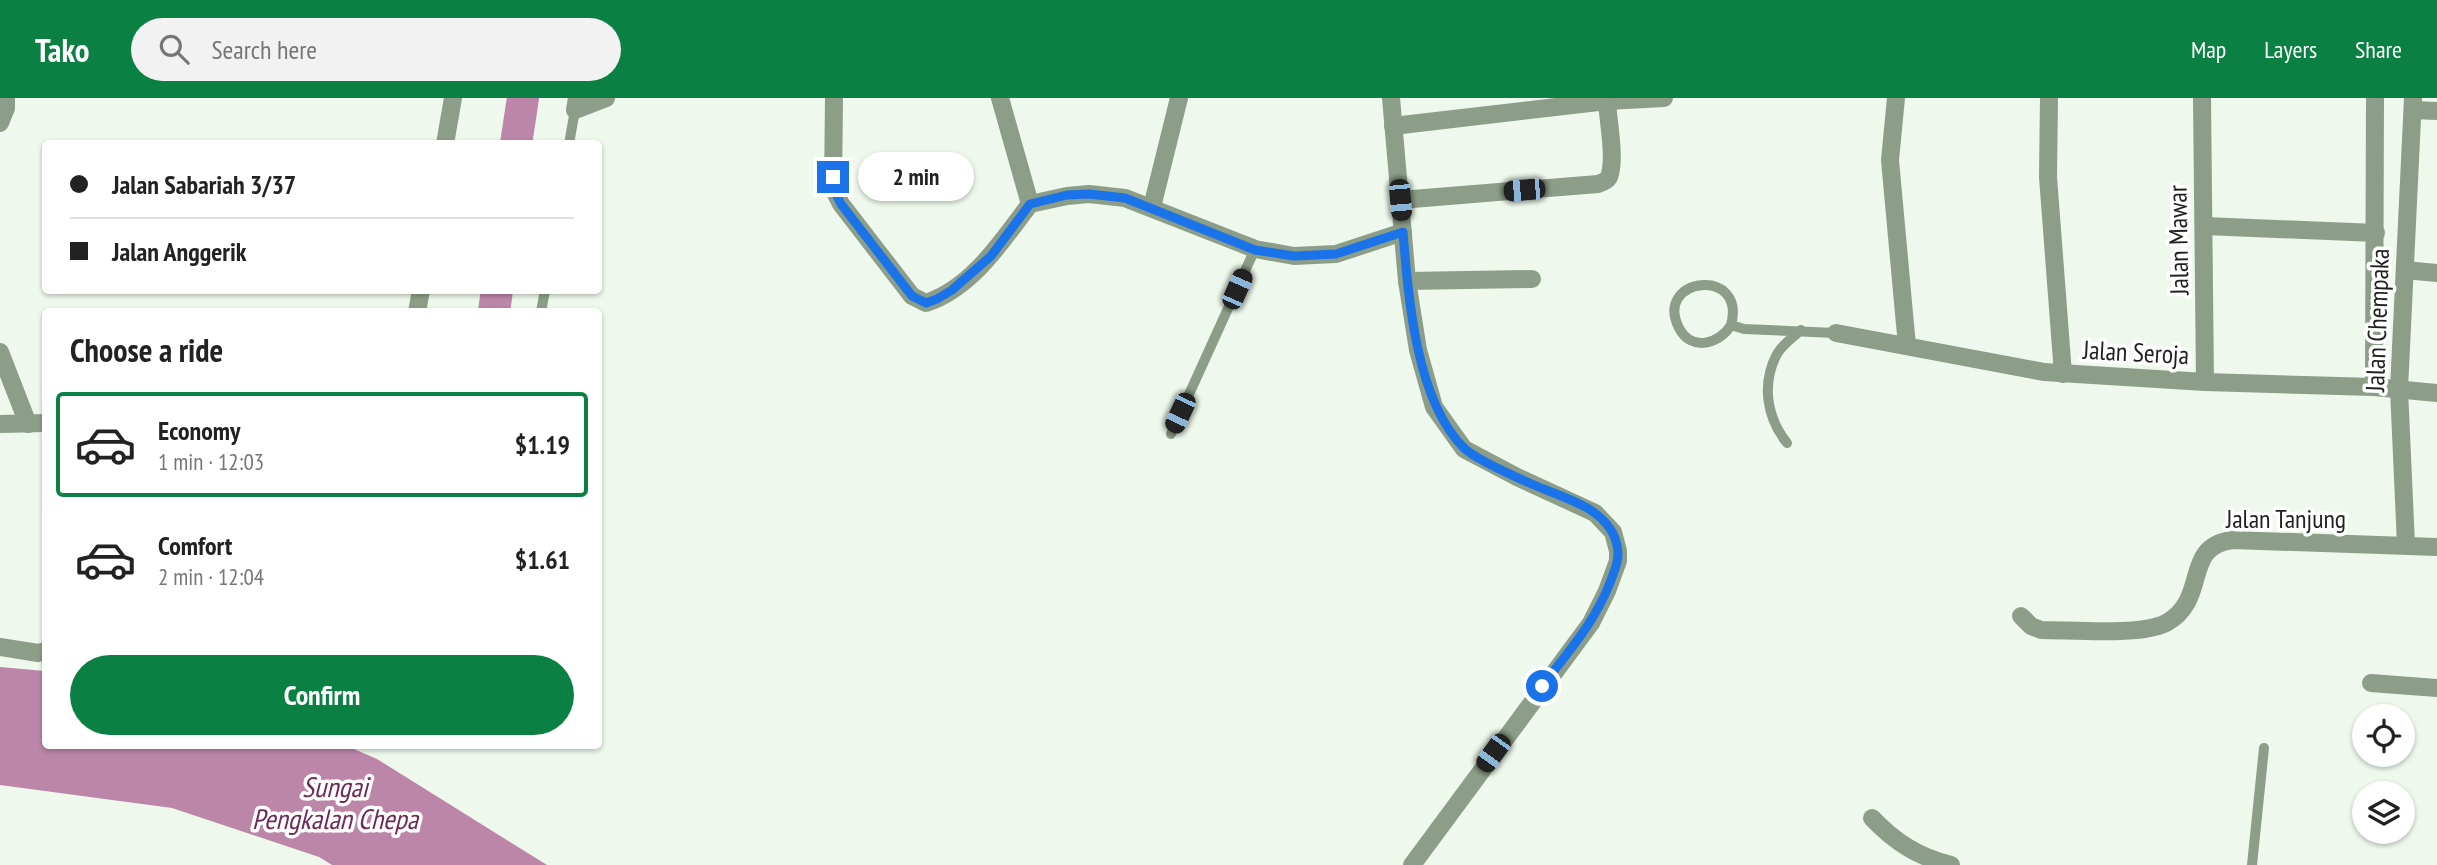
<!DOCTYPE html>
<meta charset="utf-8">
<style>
:root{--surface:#fff;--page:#f2f2f2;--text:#222;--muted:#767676;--line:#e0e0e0;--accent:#0b8043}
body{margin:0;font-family:"PT Sans Narrow",sans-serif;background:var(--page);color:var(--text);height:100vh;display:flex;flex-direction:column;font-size:26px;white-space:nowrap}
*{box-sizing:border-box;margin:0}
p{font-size:23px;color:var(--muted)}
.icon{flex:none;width:38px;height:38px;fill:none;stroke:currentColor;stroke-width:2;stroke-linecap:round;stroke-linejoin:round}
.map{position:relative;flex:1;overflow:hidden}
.details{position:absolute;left:42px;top:210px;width:560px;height:441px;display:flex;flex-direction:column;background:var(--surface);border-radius:7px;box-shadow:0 2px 5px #0004}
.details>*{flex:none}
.banner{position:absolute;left:42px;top:42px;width:560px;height:154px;border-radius:7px;box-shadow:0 2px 5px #0004;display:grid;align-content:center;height:154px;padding:0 28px;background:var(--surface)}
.controls{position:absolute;left:2352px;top:606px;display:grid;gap:14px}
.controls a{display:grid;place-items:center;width:63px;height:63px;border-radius:50%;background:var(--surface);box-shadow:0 2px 5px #0004;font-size:35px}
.end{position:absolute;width:32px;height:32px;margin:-16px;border:9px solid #1a73e8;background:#fff;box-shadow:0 0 0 4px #fff}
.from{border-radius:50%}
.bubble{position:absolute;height:49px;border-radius:24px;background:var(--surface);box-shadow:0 2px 5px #0004;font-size:23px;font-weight:600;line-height:49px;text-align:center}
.car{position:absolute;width:21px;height:42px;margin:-21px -10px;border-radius:9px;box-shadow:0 0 5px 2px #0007;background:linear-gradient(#222 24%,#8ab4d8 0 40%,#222 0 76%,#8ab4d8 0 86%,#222 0)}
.banner b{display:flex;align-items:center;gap:24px;height:66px;font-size:26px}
.banner b+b{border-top:2px solid var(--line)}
.banner i{width:18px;height:18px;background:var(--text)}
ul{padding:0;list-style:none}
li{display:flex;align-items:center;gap:21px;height:105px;margin:0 14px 10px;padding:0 14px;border:4px solid transparent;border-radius:7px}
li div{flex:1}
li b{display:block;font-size:26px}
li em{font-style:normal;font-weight:600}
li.on{border-color:var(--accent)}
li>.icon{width:63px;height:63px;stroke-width:1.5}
h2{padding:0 28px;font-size:32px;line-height:84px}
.button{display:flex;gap:14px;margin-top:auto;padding:14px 28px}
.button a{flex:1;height:80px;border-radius:42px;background:var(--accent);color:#fff;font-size:28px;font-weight:600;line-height:80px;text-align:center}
header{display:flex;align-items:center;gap:42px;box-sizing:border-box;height:98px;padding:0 35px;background:var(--accent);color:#fff}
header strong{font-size:33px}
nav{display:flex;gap:38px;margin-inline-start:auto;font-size:24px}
.search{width:490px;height:63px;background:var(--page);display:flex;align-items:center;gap:18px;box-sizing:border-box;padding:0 24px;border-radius:38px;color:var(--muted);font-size:26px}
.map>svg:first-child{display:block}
.water{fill:#bc86a8}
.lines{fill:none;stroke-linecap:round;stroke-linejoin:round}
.river{stroke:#bc86a8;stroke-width:32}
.service{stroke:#8c9e88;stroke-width:10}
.minor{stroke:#8c9e88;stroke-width:18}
.route{stroke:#1a73e8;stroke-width:9}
.labels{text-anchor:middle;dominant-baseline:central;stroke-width:7;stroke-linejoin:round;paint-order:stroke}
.street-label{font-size:26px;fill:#1e211d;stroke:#fff}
.water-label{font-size:28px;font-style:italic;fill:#6e2b5a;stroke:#fff}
</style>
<header>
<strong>Tako</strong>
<div class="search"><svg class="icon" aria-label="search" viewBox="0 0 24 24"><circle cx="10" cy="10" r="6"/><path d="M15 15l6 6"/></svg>Search here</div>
<nav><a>Map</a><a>Layers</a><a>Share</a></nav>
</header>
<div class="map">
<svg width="2437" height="767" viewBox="0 0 2437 767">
<rect width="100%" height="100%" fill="#eef8ec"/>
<polygon class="water" points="0,569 45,573 46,648 347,648 377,661 547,767 332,767 319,759 172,710 0,687"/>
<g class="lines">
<g class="river">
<polyline points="516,46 523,0"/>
<polyline points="494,214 497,192"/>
</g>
<g class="service">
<polyline points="569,46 575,12"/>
<polyline points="541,214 545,192"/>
<path d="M1731 227C1747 168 1653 179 1679 230 1691 254 1720 246 1731 227L1744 231 1836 235"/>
<polyline points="1171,336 1255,151"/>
<path d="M1787 345C1767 320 1761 286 1777 256 1782 247 1793 239 1801 232"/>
<polyline points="2252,767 2264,650"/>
</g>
<g class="minor">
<polyline points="577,0 575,12 606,0"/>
<path d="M834 0 833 90 841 106 912 198 926 205C972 190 1002 143 1030 106"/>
<polyline points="1000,0 1030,106"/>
<polyline points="1391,0 1407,183 1418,252 1434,309 1464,351 1517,379 1595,415 1613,434 1618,453 1618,463 1607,493 1591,525 1412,767"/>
<polyline points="1896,0 1890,62 1907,248"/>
<polyline points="2049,0 2048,79 2063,276"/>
<polyline points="2202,0 2205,284"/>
<polyline points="1607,3 1664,0"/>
<polyline points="2413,12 2437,13"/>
<polyline points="0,25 6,10 6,0"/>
<path d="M1393 28 1607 3C1608 23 1615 56 1610 76 1609 82 1604 84 1598 86L1400 102"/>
<polyline points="445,46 453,0"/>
<polyline points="1030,106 1067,98 1089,96 1125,100 1255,151 1294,158 1336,156 1403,134"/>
<polyline points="1152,109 1179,0"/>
<polyline points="2205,128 2376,135"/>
<polyline points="2405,172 2437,175"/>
<polyline points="1407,183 1532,181"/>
<polyline points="417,214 421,192"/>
<polyline points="1836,235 2044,274 2205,284 2374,289 2437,295"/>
<polyline points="0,254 28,326"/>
<polyline points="2374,289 2375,0"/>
<polyline points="0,326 46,325"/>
<polyline points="2406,447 2399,291 2413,0"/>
<path d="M2021 518 2031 528 2041 532C2072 532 2141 538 2166 525 2210 501 2181 448 2233 442L2437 449"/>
<polyline points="0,549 38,555 46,553"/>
<polyline points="2371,585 2437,590"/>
<path d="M1872 720C1895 744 1918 759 1951 767"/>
</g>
</g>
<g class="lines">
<path class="route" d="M833 79V90L841 106 912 198 926 205 937 201 952 192 991 158 1030 106 1067 97 1089 96 1125 100 1255 152 1294 158 1336 156 1403 134C1408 198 1416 303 1464 350 1475 361 1518 380 1534 387 1550 394 1584 405 1596 416 1609 426 1618 440 1618 457 1618 465 1614 474 1611 482 1596 523 1568 554 1542 588"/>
</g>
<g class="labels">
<g class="street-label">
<text transform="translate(2178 142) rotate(-91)">Jalan Mawar</text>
<text transform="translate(2377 222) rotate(-88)">Jalan Chempaka</text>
<text transform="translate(2136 254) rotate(3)">Jalan Seroja</text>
<text x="2286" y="420">Jalan Tanjung</text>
</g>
<g class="water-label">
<text x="335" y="688">Sungai<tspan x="335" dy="32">Pengkalan Chepa</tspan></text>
</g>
</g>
</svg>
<div class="controls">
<a><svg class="icon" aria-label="locate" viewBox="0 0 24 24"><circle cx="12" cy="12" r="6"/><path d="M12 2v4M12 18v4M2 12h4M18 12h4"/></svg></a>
<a><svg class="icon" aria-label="layers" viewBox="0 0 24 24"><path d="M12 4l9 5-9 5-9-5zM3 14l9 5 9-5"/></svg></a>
</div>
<i class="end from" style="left:1542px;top:588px"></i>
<i class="end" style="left:833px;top:79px"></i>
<div class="bubble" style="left:858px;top:54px;width:116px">2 min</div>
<i class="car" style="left:1524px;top:92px;rotate:265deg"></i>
<i class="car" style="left:1400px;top:102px;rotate:175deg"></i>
<i class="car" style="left:1237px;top:191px;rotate:24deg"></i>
<i class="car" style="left:1180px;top:315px;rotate:205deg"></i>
<i class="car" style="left:1493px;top:655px;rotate:216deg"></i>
<div class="banner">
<b><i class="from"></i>Jalan Sabariah 3/37</b>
<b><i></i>Jalan Anggerik</b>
</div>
<section class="details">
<h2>Choose a ride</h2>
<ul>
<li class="on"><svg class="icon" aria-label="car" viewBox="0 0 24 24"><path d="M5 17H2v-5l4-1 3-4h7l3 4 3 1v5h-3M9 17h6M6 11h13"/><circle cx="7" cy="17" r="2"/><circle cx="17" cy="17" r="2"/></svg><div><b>Economy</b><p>1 min · 12:03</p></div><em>$1.19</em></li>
<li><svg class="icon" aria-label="car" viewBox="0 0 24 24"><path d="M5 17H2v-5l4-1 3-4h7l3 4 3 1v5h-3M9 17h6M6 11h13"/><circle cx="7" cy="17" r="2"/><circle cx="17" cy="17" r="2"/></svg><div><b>Comfort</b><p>2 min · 12:04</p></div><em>$1.61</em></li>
</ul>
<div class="button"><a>Confirm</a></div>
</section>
</div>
